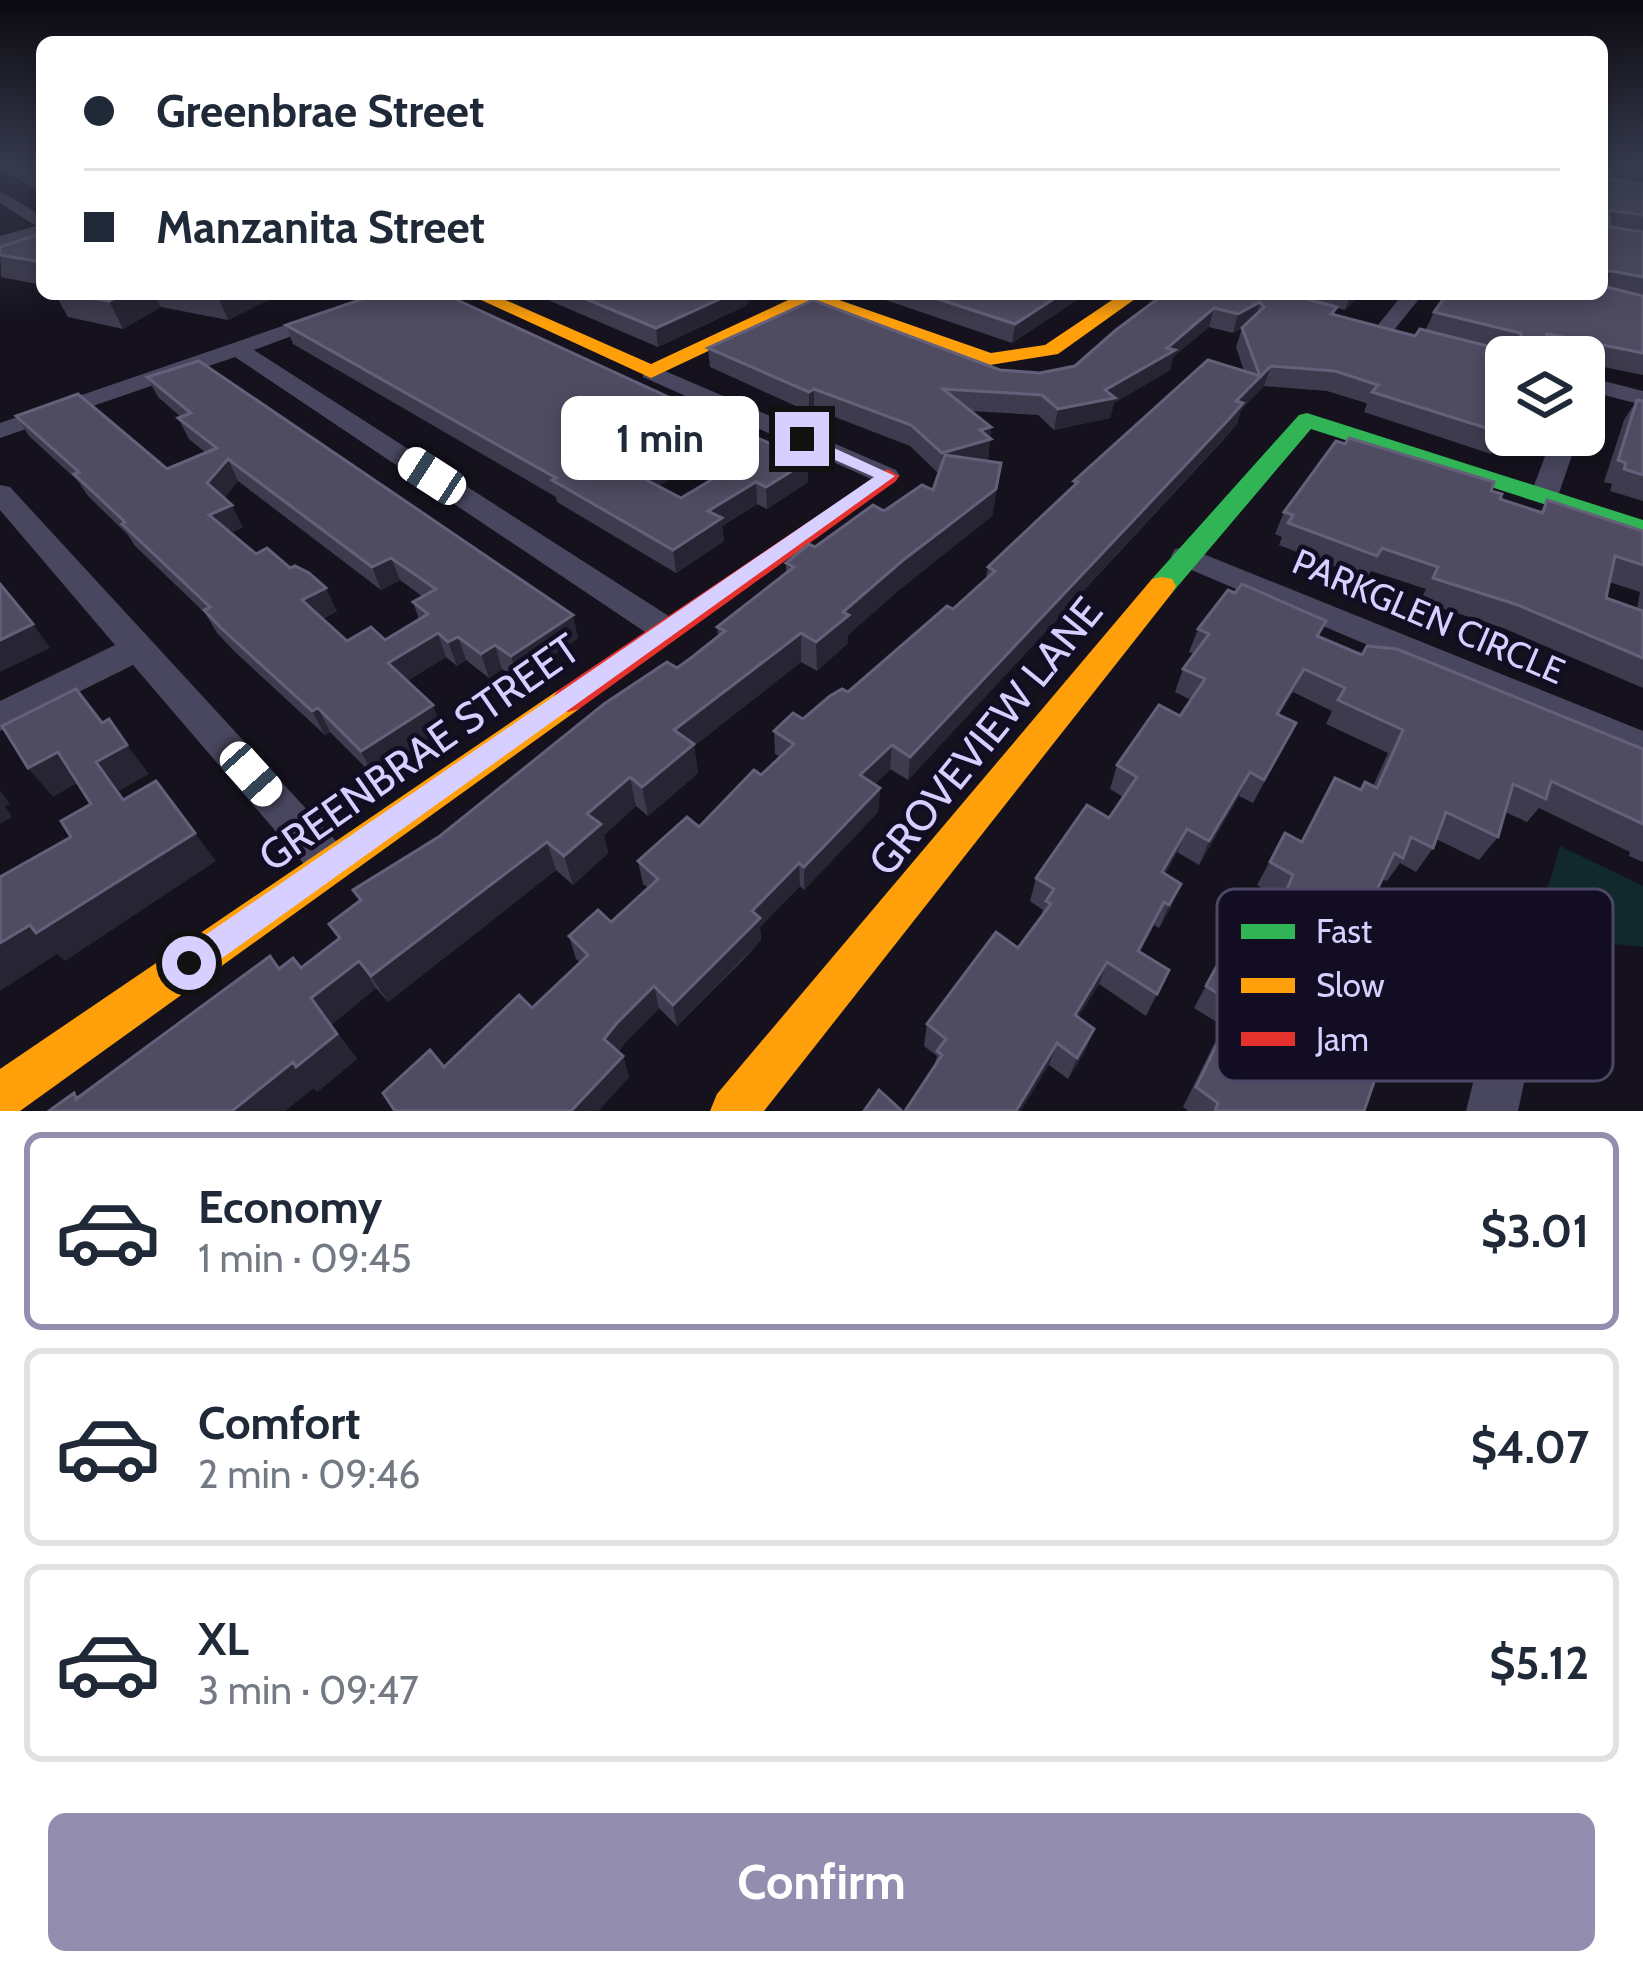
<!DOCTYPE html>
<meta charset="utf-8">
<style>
:root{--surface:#fff;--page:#f2f2f3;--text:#1f2937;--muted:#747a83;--line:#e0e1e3;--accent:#938db0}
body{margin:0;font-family:Cabin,sans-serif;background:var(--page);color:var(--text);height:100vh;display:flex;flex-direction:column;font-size:45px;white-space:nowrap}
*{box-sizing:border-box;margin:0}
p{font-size:39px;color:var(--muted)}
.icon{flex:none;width:66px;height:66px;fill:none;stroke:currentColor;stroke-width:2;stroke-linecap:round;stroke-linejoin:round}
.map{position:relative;height:1111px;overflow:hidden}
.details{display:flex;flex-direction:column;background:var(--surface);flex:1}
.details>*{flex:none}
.banner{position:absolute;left:36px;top:36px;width:1572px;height:264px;border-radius:18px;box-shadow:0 6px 18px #0003;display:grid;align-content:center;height:264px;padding:0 48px;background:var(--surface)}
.tools{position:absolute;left:1485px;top:336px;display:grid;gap:24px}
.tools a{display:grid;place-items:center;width:120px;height:120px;border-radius:18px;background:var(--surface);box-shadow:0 6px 18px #0003;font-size:60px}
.end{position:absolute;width:54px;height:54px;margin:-27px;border:15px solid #d7cfff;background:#111;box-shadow:0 0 0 6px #111}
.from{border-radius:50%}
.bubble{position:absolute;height:84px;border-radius:18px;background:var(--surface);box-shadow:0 6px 18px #0003;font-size:39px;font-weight:700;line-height:84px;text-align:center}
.car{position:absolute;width:36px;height:72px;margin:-36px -18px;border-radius:15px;box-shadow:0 0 9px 3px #0007;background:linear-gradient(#fff 24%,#345 0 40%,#fff 0 76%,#345 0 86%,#fff 0)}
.banner b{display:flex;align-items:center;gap:42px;height:114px;font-size:45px}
.banner b+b{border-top:3px solid var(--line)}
.banner i{width:30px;height:30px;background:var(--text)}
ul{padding:21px 0 0;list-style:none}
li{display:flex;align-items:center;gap:36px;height:198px;margin:0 24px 18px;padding:0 24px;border:6px solid var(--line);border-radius:18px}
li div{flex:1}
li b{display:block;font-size:45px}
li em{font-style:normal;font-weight:700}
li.active{border-color:var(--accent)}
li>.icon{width:108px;height:108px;stroke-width:1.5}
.cta{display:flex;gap:24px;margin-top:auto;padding:24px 48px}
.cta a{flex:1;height:138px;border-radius:18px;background:var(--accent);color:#fff;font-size:48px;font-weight:700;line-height:138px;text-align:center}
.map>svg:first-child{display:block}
.green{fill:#11292b}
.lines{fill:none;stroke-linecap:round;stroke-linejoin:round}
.street{fill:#49475f;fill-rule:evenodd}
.fast{fill:#30b455;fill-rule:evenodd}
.slow{fill:#ff9f0a;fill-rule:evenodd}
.jam{fill:#e5322d;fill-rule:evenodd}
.wall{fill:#3e3b4e;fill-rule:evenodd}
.shaded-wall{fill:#272433}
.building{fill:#4f4b61;stroke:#64607a;stroke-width:3;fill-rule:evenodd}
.route{fill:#d7cfff}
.labels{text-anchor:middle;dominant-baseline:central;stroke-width:9;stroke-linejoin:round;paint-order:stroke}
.street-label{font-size:36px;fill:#d7cfff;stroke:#120d23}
.near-street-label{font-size:42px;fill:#d7cfff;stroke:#120d23}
.key{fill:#120d23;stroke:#4d4765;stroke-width:3}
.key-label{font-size:33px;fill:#d7cfff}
</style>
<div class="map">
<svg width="1643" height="1111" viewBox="0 0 1643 1111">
<rect width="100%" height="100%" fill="#15121e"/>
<polygon class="green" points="1560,846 1643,886 1643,947 1604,943 1583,922 1545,897"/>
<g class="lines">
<g class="street">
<polygon points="0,191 42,216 42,235 0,246 0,236 36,226 0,203"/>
<polygon points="376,294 405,294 254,350 678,622 683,630 678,638 654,638 235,357 0,438 0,423"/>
<polygon points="1403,294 1423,294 1390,335 1376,335 1373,331"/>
<polygon points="651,365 896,470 900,476 887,484 878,482 643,377 643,367"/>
<polygon points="1584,376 1643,391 1643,405 1584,390"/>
<polygon points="1553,435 1579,435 1558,496 1544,504 1530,496"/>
<polygon points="0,485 10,487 345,851 351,864 345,877 330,883 315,877 133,665 0,731 0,701 115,645 0,510"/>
<polygon points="1186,547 1643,731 1643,762 1175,563 1171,556 1175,549"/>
<polygon points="1527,938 1543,945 1550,961 1518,1111 1466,1111 1504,961 1511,945"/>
</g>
<polygon class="fast" points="1307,413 1643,520 1643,536 1311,429 1172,593 1152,593 1148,586 1152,579 1299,415"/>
<g class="slow">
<polygon points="468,294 492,294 651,364 801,294 822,294 991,353 1045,345 1121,294 1142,294 1058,354 990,365 812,302 651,378"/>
<polygon points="1162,577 1172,579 1176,586 1172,593 764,1111 710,1111 717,1094 1152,579"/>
<polygon points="568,688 579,691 584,700 579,709 20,1111 0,1111 0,1069 557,691"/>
</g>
<polygon class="jam" points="887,469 899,476 896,481 579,709 568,712 557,709 552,700 557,691"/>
</g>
<g class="wall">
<polygon points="0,164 42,164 42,193 0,168"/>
<polygon points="1602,164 1643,164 1643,182 1609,178 1643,184 1643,375 1584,363 1584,357 1554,357 1538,354 1506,357 1506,435 1510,435 1501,451 1493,448 1491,454 1364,412 1367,404 1366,403 1327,391 1264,386 1241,410 1237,424 1223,440 908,780 890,769 874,785 880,788 878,812 804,890 800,886 760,927 761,940 742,961 677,1026 659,1008 624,1044 618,1052 623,1056 629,1077 598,1111 395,1111 444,1067 532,1008 580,962 576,959 569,936 611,922 648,888 643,884 638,861 699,827 780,757 775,754 774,731 803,719 848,692 953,609 986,578 988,567 1073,487 1074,481 1244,371 1236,347 1242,328 1233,333 1209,327 1173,357 1170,370 1114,403 1110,418 1054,430 1038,415 971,411 991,427 988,460 1001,463 992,516 900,589 848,635 848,643 817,671 801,662 694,746 698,773 648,816 636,806 604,835 608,853 573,885 556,870 388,1002 376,988 331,1025 357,1059 317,1092 314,1088 299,1099 49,1111 74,1093 79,1097 279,969 301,968 339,939 329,924 360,901 353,890 440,836 677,668 718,637 717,627 786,573 786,563 884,511 933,490 939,474 910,446 814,409 809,412 710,367 708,348 1040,373 1075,366 1164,294 1360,294 1345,310 1337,308 1334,315 1415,336 1425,331 1434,312"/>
<polygon points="42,233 42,285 1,277 0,247"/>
<polygon points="55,294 280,294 228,320 161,307 123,329 68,317"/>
<polygon points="534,294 751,294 747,305 658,347"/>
<polygon points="868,294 1086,294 1012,343"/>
<path d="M286 325 808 461V482L767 509 757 504 722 526 724 541 676 573 557 502 556 497 293 344ZM690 467 714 478 681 498 658 486Z"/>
<path d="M147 377 578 638 518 679 502 669 489 678 466 660 457 666 446 657 407 681 442 729 373 775 330 732 325 735 234 651 217 633 205 613 135 546 128 535 88 496 78 481 29 436 16 416 167 469 206 453 189 439 178 418 181 417 158 397ZM238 481 381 590 400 580 423 597 413 602 419 619 385 640 347 641 322 619 337 611 256 554 230 533 243 527 224 498Z"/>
<polygon points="1637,400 1643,402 1643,501 1610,491 1612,484 1604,482 1624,420"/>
<path d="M1491 491 1500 499 1540 512 1547 500 1643 531V688L1503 628 1420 601 1426 589 1371 571 1366 579 1279 545 1282 537 1275 534 1284 512ZM1609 582 1640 592 1637 609 1606 598Z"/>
<polygon points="1326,621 1319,636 1362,655 1643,749 1643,862 1629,856 1630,852 1539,808 1527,822 1505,812 1498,837 1479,860 1436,839 1433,848 1416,872 1400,863 1387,881 1382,879 1376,892 1392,1024 1374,1046 1353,1033 1343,1058 1364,1111 1188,1111 1183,1107 1223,1026 1194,1008 1221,958 1247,974 1280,899 1257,885 1285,833 1301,842 1335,778 1360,790 1365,782 1373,786 1388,753 1326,724 1332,711 1293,692 1279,715 1296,723 1253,803 1239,796 1199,865 1177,852 1165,874 1171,907 1159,928 1154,925 1140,952 1169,970 1146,1016 1099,984 1078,1017 1094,1029 1085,1051 1068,1079 1049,1065 934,1067 937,1056 924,1046 927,1024 1018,948 1041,917 1043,910 1030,901 1036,878 1109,818 1123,797 1110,789 1117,765 1180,716 1191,700 1175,692 1183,669 1194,654 1189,652 1198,629"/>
</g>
<g class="shaded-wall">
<polygon points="1612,271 1602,288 1602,272"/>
<polygon points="124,294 154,294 161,307 123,329 109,301"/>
<polygon points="217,294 280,294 228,320"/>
<polygon points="731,294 751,294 747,305 658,347 656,328"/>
<polygon points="1061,294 1086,294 1012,343 1015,324"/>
<polygon points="1351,294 1360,294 1345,310"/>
<polygon points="1260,302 1254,321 1233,333 1238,314"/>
<polygon points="1214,308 1209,327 1173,357 1170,370 1114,403 1110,418 1054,430 1058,409 1105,390 1167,348"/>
<polygon points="1271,366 1264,386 1241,410 1237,424 908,780 910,757"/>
<polygon points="814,389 814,409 809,412 809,392"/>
<polygon points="991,427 988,460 940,474 942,453 980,430"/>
<polygon points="688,445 690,467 640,496 637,475"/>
<polygon points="228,459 238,481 218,505 207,483"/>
<polygon points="808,461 808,482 767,509 766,487"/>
<polygon points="1001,463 992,516 900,589 848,635 848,643 817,671 816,642 843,612"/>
<polygon points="756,482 757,504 722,526 724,541 676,573 673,550 708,511"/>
<polygon points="232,505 243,527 220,537 209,515"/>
<polygon points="391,558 400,580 381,590 372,567"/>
<polygon points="326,588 337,611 313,623 302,600"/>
<polygon points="573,615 578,638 518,679 511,656"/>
<polygon points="33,624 50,648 0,672 0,640"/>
<polygon points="438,633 446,657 398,686 388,663"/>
<polygon points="801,633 801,662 694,746 698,773 648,816 642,787 674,730"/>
<polygon points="458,637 466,660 457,666 448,642"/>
<polygon points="495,645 502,669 489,678 481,654"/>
<polygon points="1304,669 1293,692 1266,737 1277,714"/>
<polygon points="433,705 442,729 373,775 361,751"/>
<polygon points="318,708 330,732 325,735 312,711"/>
<polygon points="127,745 149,774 119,791 146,829 96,762"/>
<polygon points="892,745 890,769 859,799 860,775"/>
<polygon points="58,752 81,781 53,797 28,768"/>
<polygon points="1250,772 1239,796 1199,865 1209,841"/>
<polygon points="630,777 636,806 604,835 608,853 573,885 564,856 587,814"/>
<polygon points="880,788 878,812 804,890 804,867"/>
<polygon points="0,790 10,804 5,806 12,817 0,824"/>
<polygon points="1187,829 1177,852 1152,896 1162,872"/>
<polygon points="195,833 216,861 65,961 57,954 0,991 0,943"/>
<polygon points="547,842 556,870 388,1002 371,976"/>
<polygon points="799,863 800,886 760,927 761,940 677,1026 673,1005 752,911"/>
<polygon points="1181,884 1171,907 1159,928 1169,905"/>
<polygon points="1164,902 1154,925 1128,973 1138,951"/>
<polygon points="359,961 376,988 331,1025 311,998"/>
<polygon points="1107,962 1099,984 1067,1036 1075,1015"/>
<polygon points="654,986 659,1008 624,1044 611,1060 604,1039 617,1023"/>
<polygon points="1094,1029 1085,1051 1068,1079 1077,1058"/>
<polygon points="337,1034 357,1059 317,1092 314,1088 285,1111 232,1111 277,1074"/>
<polygon points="1057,1043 1049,1065 1021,1111 1016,1111"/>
<polygon points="623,1056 629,1077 598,1111 571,1111"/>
</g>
<g class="building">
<polygon points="10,164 42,164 42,183"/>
<polygon points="1602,164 1607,164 1609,179 1643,184 1643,215 1608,210 1610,227 1643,232 1643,277 1612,271 1602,272"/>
<polygon points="42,233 42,262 0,255 0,247"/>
<polygon points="1602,286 1643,296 1643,353 1547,334 1537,357 1506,357 1506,428 1502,433 1372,392 1378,385 1335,371 1271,366 1236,401 1243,403 1229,419 910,757 892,745 860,775 880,788 804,867 799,863 752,911 760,918 673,1005 654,986 617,1023 604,1039 623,1056 571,1111 395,1111 383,1093 430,1050 444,1067 519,995 532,1008 588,955 569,936 598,910 611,922 658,879 638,861 687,817 699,827 754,770 761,775 794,744 774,731 793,713 803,719 830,696 842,689 848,692 947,606 953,609 995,571 988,567 1078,482 1074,481 1208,360 1260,376 1242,328 1264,307 1260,302 1238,314 1214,308 1167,348 1175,350 1105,390 1115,398 1058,409 1042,395 943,389 991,427 980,430 991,439 942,453 911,425 814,389 809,392 708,348 813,300 1000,370 1040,373 1075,366 1116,330 1164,294 1288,294 1337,307 1331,314 1415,336 1420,329 1519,354 1523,339 1520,333 1434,312 1447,294 1602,294"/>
<polygon points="70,294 124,294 109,301"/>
<path d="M377 294H444L808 461 766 487 756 482 708 511 722 518 673 550 552 480 556 478 286 325ZM688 445 733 467 681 498 637 475Z"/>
<polygon points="574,294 731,294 656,328"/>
<polygon points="923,294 1061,294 1015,324"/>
<path d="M199 361 573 615 511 656 495 645 481 654 458 637 448 642 438 633 388 663 433 705 361 751 318 708 312 711 221 628 204 610 210 607 122 524 125 522 74 474 79 472 16 416 78 394 167 469 217 448 178 418 191 413 147 377ZM228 459 372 567 391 558 436 589 413 602 428 614 385 640 371 627 347 641 302 600 326 588 309 573 295 566 290 568 267 548 256 554 209 515 232 505 207 483Z"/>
<polygon points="1637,400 1643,401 1643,475 1624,469 1626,463 1618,460"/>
<polygon points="1349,438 1494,482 1491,491 1502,494 1500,499 1543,513 1547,500 1643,531 1643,565 1615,556 1606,598 1643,611 1643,658 1518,605 1433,578 1438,567 1382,548 1377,556 1288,523 1293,515 1284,512 1336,441 1345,444"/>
<polygon points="945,455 1001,463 996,489 902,561 843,612 849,615 816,642 801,633 674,730 694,744 642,787 630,777 587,814 601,824 564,856 547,842 371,976 359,961 311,998 337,1034 296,1067 293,1062 232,1111 49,1111 74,1093 76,1099 270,956 279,969 293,958 301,968 340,938 329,924 361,900 353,890 440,836 604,704 667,662 677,668 691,658 725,631 717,627 794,567 786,563 809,544 815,547 873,505 884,511 922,485 933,490"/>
<polygon points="0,584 33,624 0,640"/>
<polygon points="1242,584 1326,621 1317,636 1362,655 1367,646 1397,649 1643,749 1643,824 1551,781 1546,799 1513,784 1498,837 1446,812 1433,848 1411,837 1403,858 1394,853 1376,892 1405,908 1385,960 1410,974 1392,1024 1363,1006 1343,1058 1375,1079 1364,1111 1215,1111 1218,1103 1196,1087 1236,1005 1206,986 1221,958 1250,976 1293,875 1270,862 1285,833 1302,842 1335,778 1361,790 1365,782 1377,788 1403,730 1338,700 1345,688 1304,669 1277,714 1296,723 1264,780 1250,772 1209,841 1187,829 1162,872 1181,884 1169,905 1164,902 1138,951 1169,970 1157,994 1107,962 1075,1015 1094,1029 1077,1058 1057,1043 1016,1111 905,1111 942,1055 937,1051 946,1039 927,1024 996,932 1018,948 1051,904 1046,901 1054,889 1036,878 1087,805 1109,818 1137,777 1117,765 1159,705 1180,716 1205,679 1183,669 1209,634 1198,629 1228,590 1235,593"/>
<polygon points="76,689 102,723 109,719 127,745 96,762 123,800 156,781 195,833 36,933 30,925 0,943 0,877 71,837 61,821 91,804 58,752 28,768 2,726"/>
<polygon points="879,1090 902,1111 864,1111"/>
</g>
<linearGradient id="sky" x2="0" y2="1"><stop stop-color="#0c0a10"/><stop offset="0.51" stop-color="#35394c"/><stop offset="1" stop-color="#35394c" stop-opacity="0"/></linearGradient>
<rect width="1643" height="320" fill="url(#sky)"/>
<polygon class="route" points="796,436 808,436 895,476 200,974 189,978 179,974 174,963 179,953 874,477 796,443"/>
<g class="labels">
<g class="street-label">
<text transform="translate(1429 616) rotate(23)">PARKGLEN CIRCLE</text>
</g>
<g class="near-street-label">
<text transform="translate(985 736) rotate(-51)">GROVEVIEW LANE</text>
<text transform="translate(419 752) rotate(-35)">GREENBRAE STREET</text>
</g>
</g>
<rect x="1217" y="889" width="396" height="192" rx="18" class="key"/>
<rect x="1241" y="924" width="54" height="15" fill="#30b455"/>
<rect x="1241" y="978" width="54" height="15" fill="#ff9f0a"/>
<rect x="1241" y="1032" width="54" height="14" fill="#e5322d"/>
<g class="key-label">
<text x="1316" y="943">Fast</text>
<text x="1316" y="997">Slow</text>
<text x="1316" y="1051">Jam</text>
</g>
</svg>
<div class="tools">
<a><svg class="icon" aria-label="layers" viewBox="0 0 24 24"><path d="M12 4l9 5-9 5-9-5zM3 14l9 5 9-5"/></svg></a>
</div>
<i class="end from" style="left:189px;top:963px"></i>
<i class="end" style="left:802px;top:439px"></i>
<div class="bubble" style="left:561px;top:396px;width:198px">1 min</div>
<i class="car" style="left:432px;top:476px;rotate:303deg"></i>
<i class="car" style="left:251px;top:774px;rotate:138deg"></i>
<div class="banner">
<b><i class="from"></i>Greenbrae Street</b>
<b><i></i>Manzanita Street</b>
</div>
</div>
<section class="details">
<ul>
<li class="active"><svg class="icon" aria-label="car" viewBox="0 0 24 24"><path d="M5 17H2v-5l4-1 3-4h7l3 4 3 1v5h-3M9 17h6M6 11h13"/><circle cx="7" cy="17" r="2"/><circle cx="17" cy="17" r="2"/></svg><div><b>Economy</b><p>1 min · 09:45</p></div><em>$3.01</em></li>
<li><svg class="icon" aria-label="car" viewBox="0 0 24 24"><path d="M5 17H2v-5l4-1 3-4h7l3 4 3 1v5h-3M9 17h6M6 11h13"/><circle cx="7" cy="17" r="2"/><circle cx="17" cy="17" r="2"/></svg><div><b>Comfort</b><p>2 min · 09:46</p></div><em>$4.07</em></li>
<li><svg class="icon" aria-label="car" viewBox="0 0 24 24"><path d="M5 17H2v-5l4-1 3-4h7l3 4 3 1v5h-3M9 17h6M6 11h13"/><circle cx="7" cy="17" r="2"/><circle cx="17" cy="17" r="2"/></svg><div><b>XL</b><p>3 min · 09:47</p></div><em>$5.12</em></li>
</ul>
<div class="cta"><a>Confirm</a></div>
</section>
